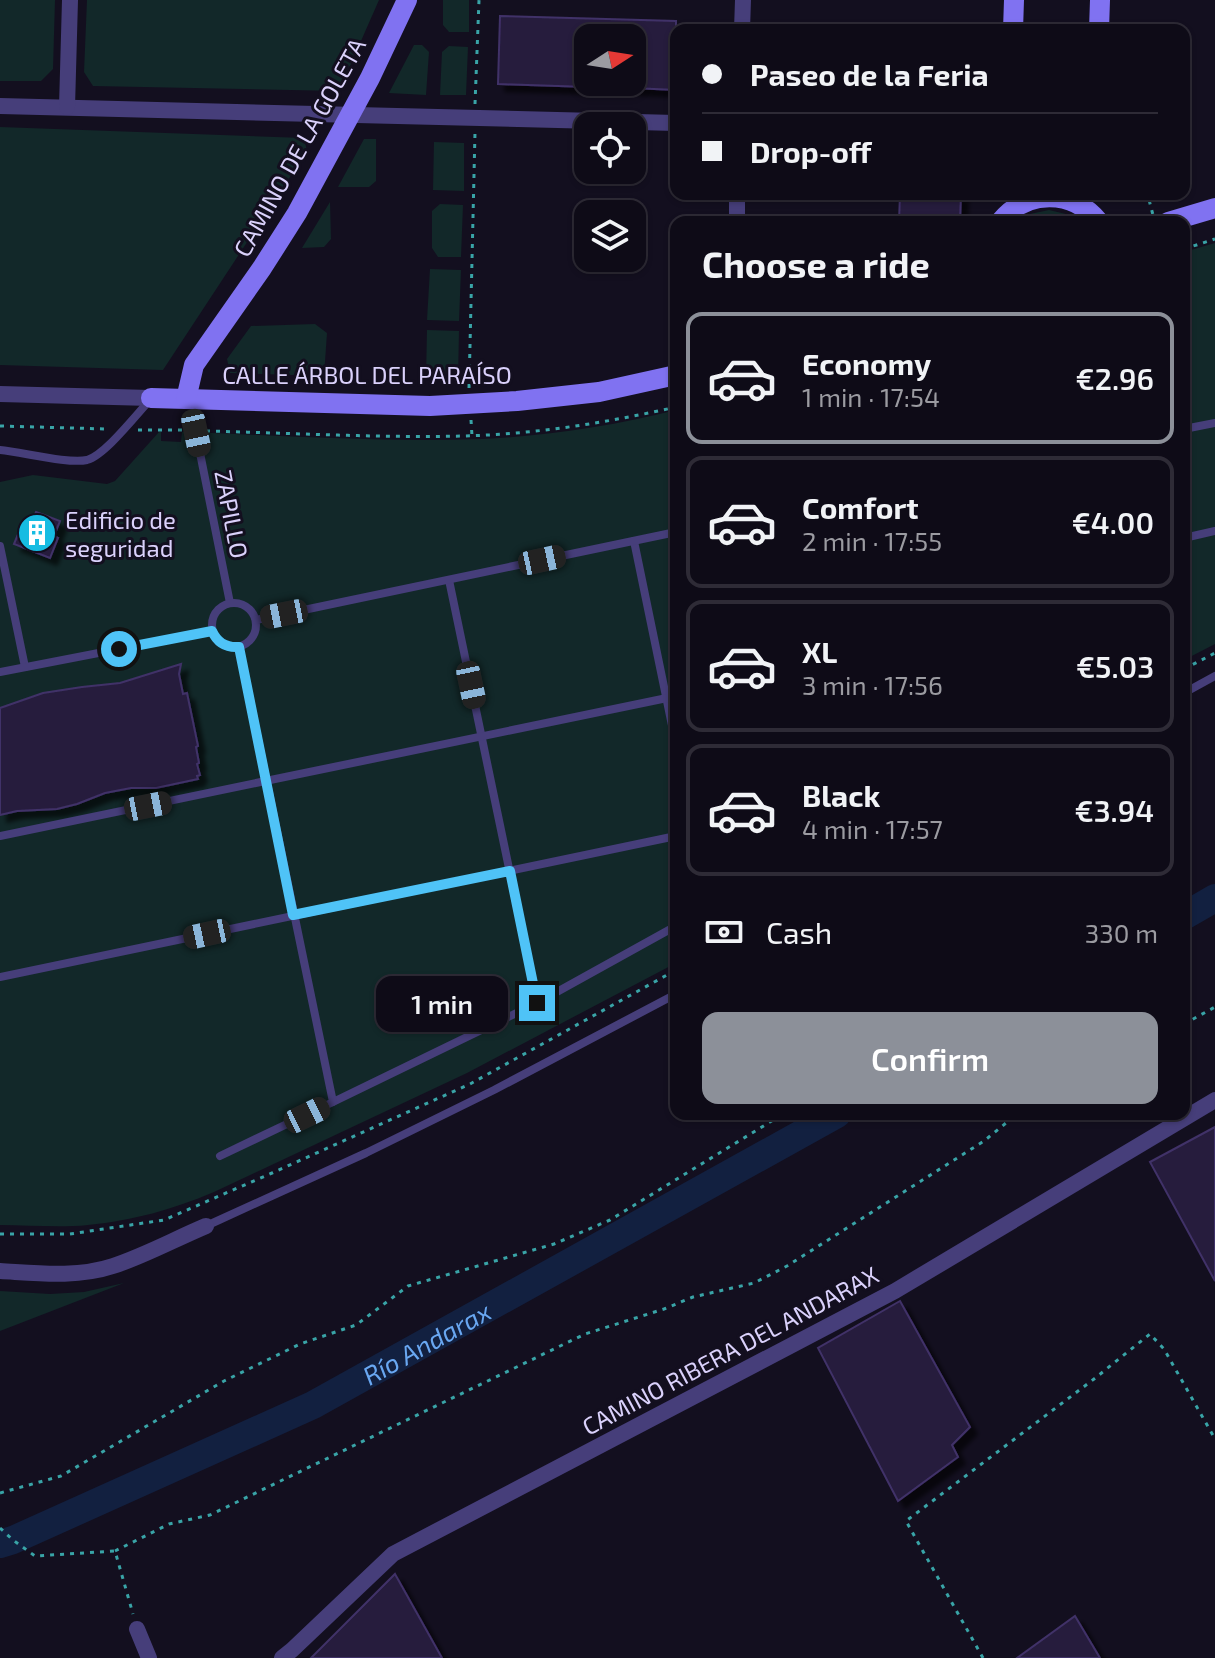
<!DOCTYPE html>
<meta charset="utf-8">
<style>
:root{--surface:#0e0b17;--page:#1c1924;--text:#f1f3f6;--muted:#9b9ba1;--line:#2e2b36;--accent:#8c9099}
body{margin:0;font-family:"Exo 2",sans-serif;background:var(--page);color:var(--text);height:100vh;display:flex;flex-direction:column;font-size:30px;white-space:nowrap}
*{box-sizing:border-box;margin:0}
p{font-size:26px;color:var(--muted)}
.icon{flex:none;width:44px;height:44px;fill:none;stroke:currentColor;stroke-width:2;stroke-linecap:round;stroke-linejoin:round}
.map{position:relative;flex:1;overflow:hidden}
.details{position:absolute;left:670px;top:216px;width:520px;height:904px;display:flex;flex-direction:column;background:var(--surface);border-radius:16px;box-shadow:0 2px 6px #0004,0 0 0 2px var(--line)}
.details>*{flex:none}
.guide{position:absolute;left:670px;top:24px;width:520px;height:176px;border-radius:16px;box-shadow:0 2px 6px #0004,0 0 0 2px var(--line);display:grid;align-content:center;height:176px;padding:0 32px;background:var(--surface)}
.needle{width:52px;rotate:78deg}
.buttons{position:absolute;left:574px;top:24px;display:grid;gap:16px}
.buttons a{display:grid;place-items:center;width:72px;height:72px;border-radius:16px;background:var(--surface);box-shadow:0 2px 6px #0004,0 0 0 2px var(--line);font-size:40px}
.end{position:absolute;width:36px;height:36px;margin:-18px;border:10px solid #4fc3f7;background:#111;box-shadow:0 0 0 4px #111}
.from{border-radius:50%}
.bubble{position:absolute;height:56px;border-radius:16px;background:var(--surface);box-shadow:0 2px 6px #0004,0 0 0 2px var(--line);font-size:26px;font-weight:600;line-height:56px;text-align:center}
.car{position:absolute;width:24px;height:48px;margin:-24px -12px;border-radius:10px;box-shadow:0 0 6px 2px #0007;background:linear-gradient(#222 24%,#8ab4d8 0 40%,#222 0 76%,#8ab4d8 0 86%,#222 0)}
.guide b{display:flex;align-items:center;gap:28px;height:76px;font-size:30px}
.guide b+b{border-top:2px solid var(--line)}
.guide i{width:20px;height:20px;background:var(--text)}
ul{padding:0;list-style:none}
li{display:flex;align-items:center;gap:24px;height:132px;margin:0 16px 12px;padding:0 16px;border:4px solid var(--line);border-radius:16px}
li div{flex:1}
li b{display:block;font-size:30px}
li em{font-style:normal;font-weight:600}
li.active{border-color:var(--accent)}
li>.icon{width:72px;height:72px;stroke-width:1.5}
h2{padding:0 32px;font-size:36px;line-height:96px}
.pay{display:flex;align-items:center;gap:20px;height:88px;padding:0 32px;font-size:30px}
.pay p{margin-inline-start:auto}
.cta{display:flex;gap:16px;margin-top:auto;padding:16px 32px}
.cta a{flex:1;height:92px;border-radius:16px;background:var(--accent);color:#fff;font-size:32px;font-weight:600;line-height:92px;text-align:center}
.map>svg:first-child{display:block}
.green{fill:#122829}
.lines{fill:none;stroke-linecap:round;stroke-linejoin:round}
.river{stroke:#122040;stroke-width:28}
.building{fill:#261d3e;stroke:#413168;stroke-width:2;filter:url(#shadow)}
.path{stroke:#39a4a7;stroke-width:3;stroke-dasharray:4 6;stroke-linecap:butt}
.lane{stroke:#463e7a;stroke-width:8}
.street{stroke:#463e7a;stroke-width:16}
.secondary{stroke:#8072f1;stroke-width:20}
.route{stroke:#4fc3f7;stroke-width:10}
.labels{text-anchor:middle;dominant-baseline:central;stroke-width:6;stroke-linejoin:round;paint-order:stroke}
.street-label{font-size:24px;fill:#dad1fb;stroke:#130f1f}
.poi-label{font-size:24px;fill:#dad1fb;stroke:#130f1f;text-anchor:start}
.water-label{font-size:26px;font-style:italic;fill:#69a7f1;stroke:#130f1f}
</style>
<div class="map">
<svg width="1215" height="1658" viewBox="0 0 1215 1658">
<defs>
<filter id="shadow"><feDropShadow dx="7" dy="7" stdDeviation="2" flood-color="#0009"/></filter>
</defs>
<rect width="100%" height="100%" fill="#130f1f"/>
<g class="green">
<polygon points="0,0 55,0 53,69 41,81 0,81"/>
<polygon points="87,0 379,0 339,91 93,86 84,72"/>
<polygon points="443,0 469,0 469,32 449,32 443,25"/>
<polygon points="414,45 422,45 429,52 426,95 389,93"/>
<polygon points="449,46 468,47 466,95 440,95 442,52"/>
<polygon points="0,127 304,138 307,151 163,370 0,365"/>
<polygon points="364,139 376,139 376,181 369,187 338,187"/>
<polygon points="434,142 464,143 464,191 433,190"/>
<polygon points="330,202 331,239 324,247 302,248"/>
<polygon points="440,204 463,205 461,257 438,257 432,248 432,211"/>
<polygon points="1049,210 1070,215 1080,222 1016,222 1030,214"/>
<polygon points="1215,243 1215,644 1184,660 1184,252"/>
<polygon points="430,269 461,270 459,321 427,320"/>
<polygon points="315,324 327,333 324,376 230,373 227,359 251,326"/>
<polygon points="427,330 459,331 458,379 426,378"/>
<path d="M676 410V963L467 1073 214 1192C171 1210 135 1220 88 1225 59 1228 29 1225 0 1225V482L33 475 107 484 115 481 159 432H161V441L181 442 182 432C282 435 382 443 482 439 547 436 613 426 676 410Z"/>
<polygon points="124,1283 0,1331 0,1291 50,1294 84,1292"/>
</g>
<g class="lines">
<g class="river">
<polyline points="1184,916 1215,898"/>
<path id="s1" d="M0 1544 13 1540 313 1405 837 1114"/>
</g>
</g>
<g class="building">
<polygon points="500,16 676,21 676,90 632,88 632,38 588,38 588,87 498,84"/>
<polygon points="900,194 961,194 960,222 899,222"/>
<polygon points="36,512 60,521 54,536 58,538 50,558 14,544 21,527 29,530"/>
<polygon points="181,664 179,674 183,694 187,693 198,746 196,747 199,763 197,764 200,775 197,776 198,779 156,788 131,788 105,793 77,804 57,809 17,811 0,815 0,708 43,693 82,687 120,683"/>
<polygon points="1215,1127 1215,1281 1150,1162"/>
<polygon points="900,1301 970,1427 952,1445 958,1457 898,1501 818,1348"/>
<polygon points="395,1574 442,1658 311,1658"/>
<polygon points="1075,1616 1100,1658 1017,1658"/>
</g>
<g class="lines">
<g class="path">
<polyline points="475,104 479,0"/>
<polyline points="1143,194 1148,196 1153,215"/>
<polyline points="1184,249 1215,239"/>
<polyline points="469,388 475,132"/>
<polyline points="471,420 472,436"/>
<polyline points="0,426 107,429"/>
<polyline points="138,430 187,430"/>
<path d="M206 431C292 433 378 438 464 436 535 434 606 423 676 407"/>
<polyline points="1184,669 1215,653"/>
<polyline points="1184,1024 1215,1007"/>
<polyline points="0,1234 70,1234 164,1220 272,1173 470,1084 676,970"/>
<polyline points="0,1493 61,1476 224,1381 300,1344 356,1325 408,1286 554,1244 610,1220 783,1114"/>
<polyline points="0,1528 13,1540 35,1556 115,1551 133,1614"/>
<polyline points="115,1551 169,1524 210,1515 585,1334 664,1309 693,1297 754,1283 787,1266 984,1141 1017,1114"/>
<polyline points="983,1658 906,1521 1094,1379 1150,1334 1164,1349 1215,1439"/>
</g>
<g class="lane">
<polyline points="1184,429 1215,423"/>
<polyline points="196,433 230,603"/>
<path d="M0 450C22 452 68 464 87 460 105 455 135 416 150 400"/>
<polyline points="1184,538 1215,531"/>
<polyline points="634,541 676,745"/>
<polyline points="0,546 25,667"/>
<polyline points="449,580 537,1003"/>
<circle cx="234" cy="625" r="22"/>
<polyline points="256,620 676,532"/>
<polyline points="0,672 212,631"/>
<polyline points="1184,693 1215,676"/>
<polyline points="0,836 667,698"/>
<polyline points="0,977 676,836"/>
<polyline points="333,1102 537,1003 676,926"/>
<polyline points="220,1156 333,1102 239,647"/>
<polyline points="206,1226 366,1153 494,1090 676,994"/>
</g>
<g class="street">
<polyline points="742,30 743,0"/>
<polyline points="0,106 676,123"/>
<polyline points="67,107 70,0"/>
<polyline points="737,222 737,194"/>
<polyline points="0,394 151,398"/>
<path d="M0 1271C36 1273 77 1278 113 1266 144 1256 175 1239 206 1226"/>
<polyline points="137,1629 149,1658"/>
<polyline points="282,1658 292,1650 393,1554 895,1291 1215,1100"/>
</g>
<g class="secondary">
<polyline points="1013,30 1014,0"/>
<polyline points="1099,30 1100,0"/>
<path d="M1000 222C1026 189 1073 189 1099 222"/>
<polyline points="1168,222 1215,208"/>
<polyline points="151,398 430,406 517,401 599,392 676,375"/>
<polyline points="186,399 194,365 262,268 297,213 370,78 407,0"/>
</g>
</g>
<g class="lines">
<path class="route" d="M119 649 212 631C217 642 226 648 239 647L293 915 510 871 537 1003"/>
</g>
<defs>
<symbol id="building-disc" viewBox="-11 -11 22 22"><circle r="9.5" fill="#16bce2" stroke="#130f1f"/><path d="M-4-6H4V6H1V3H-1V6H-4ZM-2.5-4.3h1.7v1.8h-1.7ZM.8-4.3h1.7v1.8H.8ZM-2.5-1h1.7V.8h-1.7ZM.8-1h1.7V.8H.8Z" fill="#fff"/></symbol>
</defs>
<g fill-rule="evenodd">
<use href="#building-disc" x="15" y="511" width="44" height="44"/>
</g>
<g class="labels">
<g class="street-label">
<text transform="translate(299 147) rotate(-61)">CAMINO DE LA GOLETA</text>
<text x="367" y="374">CALLE ÁRBOL DEL PARAÍSO</text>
<text transform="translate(232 514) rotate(79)">ZAPILLO</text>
<text transform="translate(730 1350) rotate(-28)">CAMINO RIBERA DEL ANDARAX</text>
</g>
<g class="poi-label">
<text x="65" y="519">Edificio de<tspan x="65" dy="28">seguridad</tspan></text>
</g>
<g class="water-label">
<text stroke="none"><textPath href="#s1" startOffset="472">Río Andarax</textPath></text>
</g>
</g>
</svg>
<div class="buttons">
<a><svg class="needle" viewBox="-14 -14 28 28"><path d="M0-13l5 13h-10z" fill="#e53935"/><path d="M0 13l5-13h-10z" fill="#9b9ba1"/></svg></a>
<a><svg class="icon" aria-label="locate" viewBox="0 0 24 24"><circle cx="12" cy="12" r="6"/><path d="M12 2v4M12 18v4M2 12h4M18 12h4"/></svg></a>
<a><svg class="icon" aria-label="layers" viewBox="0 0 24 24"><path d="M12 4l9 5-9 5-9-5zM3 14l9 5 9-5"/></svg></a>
</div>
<i class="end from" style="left:119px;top:649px"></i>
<i class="end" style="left:537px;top:1003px"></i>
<div class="bubble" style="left:376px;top:976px;width:132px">1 min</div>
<i class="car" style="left:196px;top:433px;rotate:168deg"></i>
<i class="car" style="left:542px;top:560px;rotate:78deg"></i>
<i class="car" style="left:284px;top:614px;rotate:259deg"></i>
<i class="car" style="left:471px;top:685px;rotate:168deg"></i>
<i class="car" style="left:148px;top:806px;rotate:79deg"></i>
<i class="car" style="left:207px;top:934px;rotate:258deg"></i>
<i class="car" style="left:307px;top:1115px;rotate:64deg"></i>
<div class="guide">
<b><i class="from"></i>Paseo de la Feria</b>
<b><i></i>Drop-off</b>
</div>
<section class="details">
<h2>Choose a ride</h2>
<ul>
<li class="active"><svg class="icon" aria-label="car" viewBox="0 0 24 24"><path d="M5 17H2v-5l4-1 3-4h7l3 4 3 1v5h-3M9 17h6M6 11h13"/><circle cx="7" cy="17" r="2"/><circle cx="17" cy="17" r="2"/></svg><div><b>Economy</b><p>1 min · 17:54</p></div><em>€2.96</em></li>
<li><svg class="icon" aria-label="car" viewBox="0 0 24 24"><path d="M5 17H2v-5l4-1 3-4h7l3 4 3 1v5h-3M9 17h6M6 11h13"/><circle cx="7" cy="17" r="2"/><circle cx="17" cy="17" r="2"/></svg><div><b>Comfort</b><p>2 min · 17:55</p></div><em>€4.00</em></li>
<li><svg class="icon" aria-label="car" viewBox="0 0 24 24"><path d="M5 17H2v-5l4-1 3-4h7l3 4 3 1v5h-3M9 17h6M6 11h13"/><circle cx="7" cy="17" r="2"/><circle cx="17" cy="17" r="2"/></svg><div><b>XL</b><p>3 min · 17:56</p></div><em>€5.03</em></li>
<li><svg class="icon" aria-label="car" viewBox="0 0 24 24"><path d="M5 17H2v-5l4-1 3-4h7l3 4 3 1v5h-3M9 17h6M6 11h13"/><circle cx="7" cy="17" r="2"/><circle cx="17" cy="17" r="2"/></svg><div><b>Black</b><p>4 min · 17:57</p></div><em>€3.94</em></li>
</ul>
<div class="pay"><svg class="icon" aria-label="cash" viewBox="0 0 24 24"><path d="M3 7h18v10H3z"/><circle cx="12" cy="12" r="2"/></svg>Cash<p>330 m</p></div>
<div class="cta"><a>Confirm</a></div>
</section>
</div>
